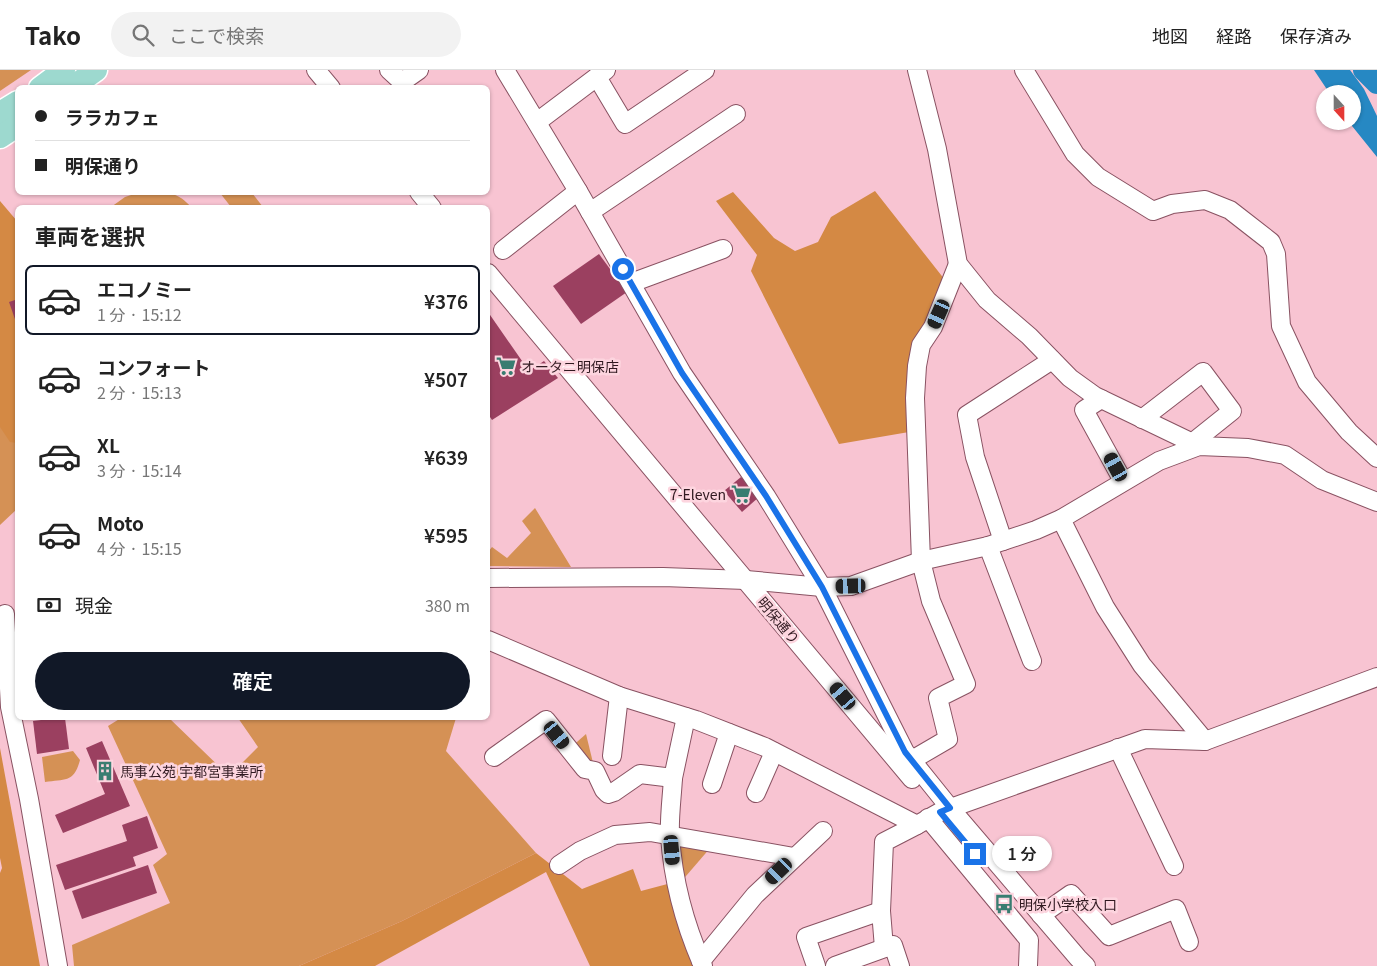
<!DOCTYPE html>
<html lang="ja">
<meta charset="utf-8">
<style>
:root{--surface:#fff;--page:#f2f2f2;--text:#222;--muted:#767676;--line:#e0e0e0;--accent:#111827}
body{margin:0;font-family:Georgia,"Noto Sans JP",serif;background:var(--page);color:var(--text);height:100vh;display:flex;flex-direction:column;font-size:19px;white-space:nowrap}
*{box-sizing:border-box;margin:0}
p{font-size:16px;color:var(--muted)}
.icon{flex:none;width:28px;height:28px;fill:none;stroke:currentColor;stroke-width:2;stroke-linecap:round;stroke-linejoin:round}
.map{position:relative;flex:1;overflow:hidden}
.drawer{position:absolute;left:15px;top:135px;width:475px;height:515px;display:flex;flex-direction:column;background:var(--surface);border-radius:8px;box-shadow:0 1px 4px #0004}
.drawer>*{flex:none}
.top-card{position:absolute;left:15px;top:15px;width:475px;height:110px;border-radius:8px;box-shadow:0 1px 4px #0004;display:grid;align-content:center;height:110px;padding:0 20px;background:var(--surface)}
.needle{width:32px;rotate:159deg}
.tools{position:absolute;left:1316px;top:15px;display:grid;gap:10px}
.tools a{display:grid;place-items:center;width:45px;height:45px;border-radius:50%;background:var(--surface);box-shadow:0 1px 4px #0004;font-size:25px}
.end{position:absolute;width:22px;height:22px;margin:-11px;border:6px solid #1a73e8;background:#fff;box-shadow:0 0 0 2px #fff}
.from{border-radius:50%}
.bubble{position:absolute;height:35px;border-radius:18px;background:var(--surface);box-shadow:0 1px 4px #0004;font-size:16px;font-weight:600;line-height:35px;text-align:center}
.car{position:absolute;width:15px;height:30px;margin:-15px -8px;border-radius:6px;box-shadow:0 0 4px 1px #0007;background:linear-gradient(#222 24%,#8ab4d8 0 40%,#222 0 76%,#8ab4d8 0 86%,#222 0)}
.top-card b{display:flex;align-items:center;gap:18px;height:48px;font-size:19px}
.top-card b+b{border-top:1px solid var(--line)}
.top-card i{width:12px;height:12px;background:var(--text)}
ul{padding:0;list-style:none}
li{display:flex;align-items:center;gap:15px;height:70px;margin:0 10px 8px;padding:0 10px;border:2px solid transparent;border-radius:8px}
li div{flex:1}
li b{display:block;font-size:19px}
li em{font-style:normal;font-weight:600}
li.on{border-color:var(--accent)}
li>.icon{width:45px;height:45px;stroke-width:1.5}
h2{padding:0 20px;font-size:22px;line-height:60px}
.pay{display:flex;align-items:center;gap:12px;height:55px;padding:0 20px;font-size:19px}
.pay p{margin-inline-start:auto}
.cta{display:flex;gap:10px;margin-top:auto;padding:10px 20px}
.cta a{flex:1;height:58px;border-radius:30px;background:var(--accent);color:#fff;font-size:20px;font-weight:600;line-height:58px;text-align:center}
header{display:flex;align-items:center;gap:30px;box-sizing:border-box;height:70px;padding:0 25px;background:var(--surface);border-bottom:1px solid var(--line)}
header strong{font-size:24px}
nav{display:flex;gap:28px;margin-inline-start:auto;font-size:18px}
.search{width:350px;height:45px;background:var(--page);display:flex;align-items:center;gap:12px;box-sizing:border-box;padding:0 18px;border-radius:28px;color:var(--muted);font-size:19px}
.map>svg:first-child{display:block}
.green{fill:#d59155}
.forest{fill:#d48944}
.water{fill:#2688c3}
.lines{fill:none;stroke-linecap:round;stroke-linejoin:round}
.river{stroke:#2688c3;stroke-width:22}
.building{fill:#9b4060}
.minor-casing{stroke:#895262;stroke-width:20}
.major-casing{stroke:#fff;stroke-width:25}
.minor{stroke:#fff;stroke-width:18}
.major{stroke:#9dd9cf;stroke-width:22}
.route{stroke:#1a73e8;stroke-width:6}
.labels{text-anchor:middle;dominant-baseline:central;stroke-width:5;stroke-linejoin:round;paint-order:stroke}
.poi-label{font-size:14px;fill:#301920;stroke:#fdd5df;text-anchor:start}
.street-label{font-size:14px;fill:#301920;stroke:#fdd5df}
</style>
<header>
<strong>Tako</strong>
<div class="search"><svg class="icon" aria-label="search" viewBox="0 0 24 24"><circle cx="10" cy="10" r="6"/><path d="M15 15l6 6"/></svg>ここで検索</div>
<nav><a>地図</a><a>経路</a><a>保存済み</a></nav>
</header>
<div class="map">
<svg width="1377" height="896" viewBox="0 0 1377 896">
<rect width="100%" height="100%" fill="#f8c4d2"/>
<g class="green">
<polygon points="0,0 31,0 0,21"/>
<path d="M140 122C162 122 175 119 191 137H111L125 127Z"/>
<polygon points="220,123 252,123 263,137 231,137"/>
<polygon points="0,356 18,370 17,439 0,455"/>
<polygon points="535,438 571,497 488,496 488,482 492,477 507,488 531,463 522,451"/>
<polygon points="121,648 169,648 229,706 258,677 238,648 456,648 446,681 536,783 402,851 299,896 74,896 72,875 170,833 153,795 167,784 108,656"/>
<polygon points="586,664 595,701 569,679"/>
<path d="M73 681 80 690C74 713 65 709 45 712L42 687Z"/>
<polygon points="680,772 711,777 680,813 674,777"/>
</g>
<g class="forest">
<polygon points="875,121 945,210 909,362 839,374 751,201 757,185 716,131 733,122 774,168 795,181 818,172 831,147"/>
<polygon points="0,131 17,151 17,373 10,372 0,357"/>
<polygon points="0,678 40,896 0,896 0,803 2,798 0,788"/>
<polygon points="536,783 582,819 633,799 641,821 675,812 703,896 590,896 546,802 375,896 299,896 402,851"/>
</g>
<polygon class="water" points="1314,0 1350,0 1364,19 1377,46 1377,87 1348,51 1352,51 1352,24 1330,24"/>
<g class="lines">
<polyline class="river" points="1364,0 1377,13"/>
</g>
<g class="building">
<polygon points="599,184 627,222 581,254 553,216"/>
<polygon points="18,229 18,255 17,255 9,232"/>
<polygon points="488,242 529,301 544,291 558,308 492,350 488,344"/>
<polygon points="741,407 759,427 742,442 724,421"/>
<polygon points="57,648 65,648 69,679 37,684 33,651"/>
<polygon points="102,671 130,736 63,763 55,745 105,724 86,678"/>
<polygon points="147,746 158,778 133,787 136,796 65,820 56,795 127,771 122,755"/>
<polygon points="148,795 157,823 82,849 72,821"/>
</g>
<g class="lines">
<defs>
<g id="minor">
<polyline points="316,0 331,18"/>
<polyline points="389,0 402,12 419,0"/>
<polyline points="505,0 578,121 682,303 766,426 822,517 905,682 950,738 1078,888 1086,896"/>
<polyline points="917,0 937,79 958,194 987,230 1029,266 1070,308 1095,326 1199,376"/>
<polyline points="1024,0 1075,84 1098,107 1153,141 1172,134 1205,130 1230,140 1271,172 1276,184 1281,256 1307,312 1349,362 1377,388"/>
<polyline points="597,7 625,54 705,0"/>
<polyline points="537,52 606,0"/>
<polyline points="419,122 432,138"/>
<polyline points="590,142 736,44"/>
<polyline points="503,180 578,121"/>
<polyline points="488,203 912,709"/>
<polyline points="631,213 723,179"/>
<polyline points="1101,329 1084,340 1123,411"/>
<polyline points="1142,349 1203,302 1232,341 1192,373"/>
<polyline points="1061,449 1105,537 1142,595 1205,671"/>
<polyline points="1003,471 975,387 967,345 1052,290"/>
<polyline points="988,476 1032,591"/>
<polyline points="488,508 663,507 746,510 822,517 851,516 921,491 988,476 1036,460 1061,449 1159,391 1199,376 1248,378 1285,385 1322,410 1377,432"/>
<polyline points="5,544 10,637 29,729 58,896"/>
<polyline points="488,570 619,626 696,650 765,677 917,755 940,742 962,734 1145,669 1205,671 1377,607"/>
<polyline points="1118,678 1174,796"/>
<polyline points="612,686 619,626"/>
<polyline points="494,687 546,650 585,699 595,701 604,720 608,724 614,722 640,704 673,708 686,647"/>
<polyline points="912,690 948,669 938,628 966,614 931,531 921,491 915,328 917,296 921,275 933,257 958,194"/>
<path d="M673 708C672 727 669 747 670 766 673 811 685 855 703 896"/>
<polyline points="712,714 729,663"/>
<polyline points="756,723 774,682"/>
<polyline points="928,748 1029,870 1028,896"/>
<polyline points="559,795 580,781 615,765 650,762 794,787"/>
<polyline points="1041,845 1071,824 1109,866 1176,839 1189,872"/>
<polyline points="884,878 881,841 884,772 917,755"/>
<polyline points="701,891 755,825 823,761"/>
<polyline points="816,896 806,867 881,841"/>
<polyline points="835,896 893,875 900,896"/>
</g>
<g id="major">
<polyline points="40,18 64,0"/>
<polyline points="71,18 96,0"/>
<polyline points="0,43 18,32"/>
<polyline points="0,67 18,55"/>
</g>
</defs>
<use href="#minor" class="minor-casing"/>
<use href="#major" class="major-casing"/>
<use href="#minor" class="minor"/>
<use href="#major" class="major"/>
</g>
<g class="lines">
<polyline class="route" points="623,199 682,303 766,426 822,517 905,682 950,738 940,742 975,784"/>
</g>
<defs>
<symbol id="supermarket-bare" viewBox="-9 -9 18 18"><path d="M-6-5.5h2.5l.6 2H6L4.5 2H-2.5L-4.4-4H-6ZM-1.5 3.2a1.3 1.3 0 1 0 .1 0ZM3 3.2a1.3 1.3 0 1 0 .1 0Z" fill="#397d71" stroke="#fdd5df" stroke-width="2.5" paint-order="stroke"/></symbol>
<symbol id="building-bare" viewBox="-9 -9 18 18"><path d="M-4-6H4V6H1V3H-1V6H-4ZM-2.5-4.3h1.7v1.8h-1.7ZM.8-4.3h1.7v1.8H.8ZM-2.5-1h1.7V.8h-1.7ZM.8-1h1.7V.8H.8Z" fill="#397d71" stroke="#fdd5df" stroke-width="2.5" paint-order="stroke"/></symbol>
<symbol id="bus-bare" viewBox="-9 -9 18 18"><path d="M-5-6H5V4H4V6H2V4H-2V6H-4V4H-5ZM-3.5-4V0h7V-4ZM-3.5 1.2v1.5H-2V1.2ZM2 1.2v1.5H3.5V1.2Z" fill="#397d71" stroke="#fdd5df" stroke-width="2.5" paint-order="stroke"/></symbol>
</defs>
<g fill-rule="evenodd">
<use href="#supermarket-bare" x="492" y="282" width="28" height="28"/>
<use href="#supermarket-bare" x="727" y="410" width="28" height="28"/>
<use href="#building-bare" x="91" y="687" width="28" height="28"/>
<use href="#bus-bare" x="990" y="820" width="28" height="28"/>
</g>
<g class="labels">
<g class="poi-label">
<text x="521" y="296">オータニ明保店</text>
<text x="726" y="424" text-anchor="end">7-Eleven</text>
<text x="120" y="701">馬事公苑 宇都宮事業所</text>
<text x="1019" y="834">明保小学校入口</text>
</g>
<g class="street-label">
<text transform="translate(779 550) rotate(50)">明保通り</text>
</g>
</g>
</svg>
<div class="tools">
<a><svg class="needle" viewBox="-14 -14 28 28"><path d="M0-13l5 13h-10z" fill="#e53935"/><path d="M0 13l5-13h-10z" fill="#767676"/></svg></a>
</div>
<i class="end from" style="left:623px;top:199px"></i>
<i class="end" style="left:975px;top:784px"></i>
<div class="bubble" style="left:992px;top:766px;width:60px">1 分</div>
<i class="car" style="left:939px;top:244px;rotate:204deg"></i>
<i class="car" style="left:1116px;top:397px;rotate:331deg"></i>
<i class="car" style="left:851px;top:516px;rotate:268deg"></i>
<i class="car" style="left:843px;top:626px;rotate:320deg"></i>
<i class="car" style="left:557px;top:665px;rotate:141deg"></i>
<i class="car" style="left:672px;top:780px;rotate:175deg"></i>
<i class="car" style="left:779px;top:801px;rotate:226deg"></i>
<div class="top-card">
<b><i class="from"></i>ララカフェ</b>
<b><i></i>明保通り</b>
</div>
<section class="drawer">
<h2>車両を選択</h2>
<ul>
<li class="on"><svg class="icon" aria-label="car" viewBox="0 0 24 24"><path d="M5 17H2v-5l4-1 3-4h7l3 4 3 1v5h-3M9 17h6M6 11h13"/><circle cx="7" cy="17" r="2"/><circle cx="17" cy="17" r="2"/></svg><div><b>エコノミー</b><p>1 分 · 15:12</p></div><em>¥376</em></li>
<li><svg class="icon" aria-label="car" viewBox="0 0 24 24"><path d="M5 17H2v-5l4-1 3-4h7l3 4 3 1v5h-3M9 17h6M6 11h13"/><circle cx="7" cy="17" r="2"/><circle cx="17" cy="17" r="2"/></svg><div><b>コンフォート</b><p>2 分 · 15:13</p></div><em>¥507</em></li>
<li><svg class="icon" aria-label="car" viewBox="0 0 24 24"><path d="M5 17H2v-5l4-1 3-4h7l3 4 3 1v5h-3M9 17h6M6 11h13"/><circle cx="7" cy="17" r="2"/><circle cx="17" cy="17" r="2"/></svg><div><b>XL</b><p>3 分 · 15:14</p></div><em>¥639</em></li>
<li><svg class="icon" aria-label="car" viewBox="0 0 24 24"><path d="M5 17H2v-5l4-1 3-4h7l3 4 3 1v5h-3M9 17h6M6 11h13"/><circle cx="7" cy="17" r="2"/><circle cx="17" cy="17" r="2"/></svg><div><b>Moto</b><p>4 分 · 15:15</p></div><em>¥595</em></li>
</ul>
<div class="pay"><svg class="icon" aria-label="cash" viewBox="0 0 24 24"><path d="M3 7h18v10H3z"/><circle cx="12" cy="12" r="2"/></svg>現金<p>380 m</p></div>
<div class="cta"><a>確定</a></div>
</section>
</div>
